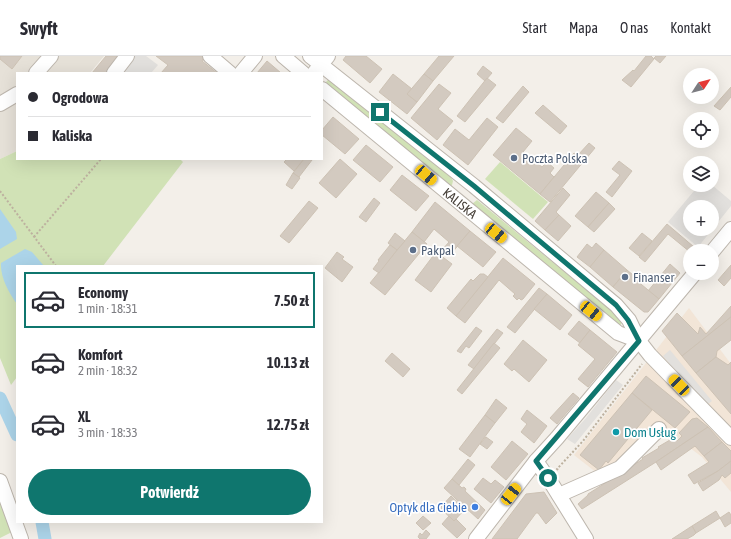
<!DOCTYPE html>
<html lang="pl">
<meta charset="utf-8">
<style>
:root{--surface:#fff;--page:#f2f2f3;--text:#2b2b33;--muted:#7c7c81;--line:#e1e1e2;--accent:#0f766e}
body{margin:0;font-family:"Asap Condensed",sans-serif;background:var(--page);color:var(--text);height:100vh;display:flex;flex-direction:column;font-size:15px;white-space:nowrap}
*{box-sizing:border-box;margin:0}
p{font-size:13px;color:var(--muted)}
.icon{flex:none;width:22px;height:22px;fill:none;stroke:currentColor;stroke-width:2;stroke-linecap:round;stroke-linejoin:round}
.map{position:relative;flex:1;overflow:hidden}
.sheet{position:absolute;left:16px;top:209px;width:307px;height:258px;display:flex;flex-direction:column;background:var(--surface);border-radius:0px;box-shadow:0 4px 16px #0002}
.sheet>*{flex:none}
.hud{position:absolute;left:16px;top:16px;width:307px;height:88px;border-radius:0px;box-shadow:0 4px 16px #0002;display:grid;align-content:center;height:88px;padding:0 12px;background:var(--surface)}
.needle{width:26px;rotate:54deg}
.controls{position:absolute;left:683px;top:12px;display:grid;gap:8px}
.controls a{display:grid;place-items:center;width:36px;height:36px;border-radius:50%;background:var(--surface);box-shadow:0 4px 16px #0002;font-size:20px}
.end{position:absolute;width:18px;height:18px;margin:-9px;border:5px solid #0f766e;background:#fff;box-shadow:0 0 0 2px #fff}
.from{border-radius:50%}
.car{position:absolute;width:12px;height:24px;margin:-12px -6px;border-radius:5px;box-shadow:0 0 3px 1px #0007;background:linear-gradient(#f5c518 24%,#345 0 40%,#f5c518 0 76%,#345 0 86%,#f5c518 0)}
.hud b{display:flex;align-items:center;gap:14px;height:38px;font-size:15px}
.hud b+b{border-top:1px solid var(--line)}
.hud i{width:10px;height:10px;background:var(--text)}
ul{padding:7px 0 0;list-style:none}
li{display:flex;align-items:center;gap:12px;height:56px;margin:0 8px 6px;padding:0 4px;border:2px solid transparent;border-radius:0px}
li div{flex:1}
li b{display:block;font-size:15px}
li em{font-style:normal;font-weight:700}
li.selected{border-color:var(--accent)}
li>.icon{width:36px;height:36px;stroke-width:1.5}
.action{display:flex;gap:8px;margin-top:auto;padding:8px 12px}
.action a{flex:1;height:46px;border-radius:24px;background:var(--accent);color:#fff;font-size:16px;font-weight:700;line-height:46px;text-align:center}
header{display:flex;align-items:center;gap:24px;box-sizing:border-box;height:56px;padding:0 20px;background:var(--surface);border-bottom:1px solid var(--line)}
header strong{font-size:19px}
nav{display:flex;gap:22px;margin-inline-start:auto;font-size:14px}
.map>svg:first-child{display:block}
.residential{fill:#e6e1d8}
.commercial{fill:#f2e5d7}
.green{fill:#d1e2b6}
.parking{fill:#e2e0dd;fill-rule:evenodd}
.water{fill:#acd4e9}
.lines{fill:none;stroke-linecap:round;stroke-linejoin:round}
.canal{stroke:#acd4e9;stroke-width:13}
.building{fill:#d3cac0;stroke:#cdc2b4}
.minor-casing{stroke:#bdb6ad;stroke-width:16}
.path{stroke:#bdb19f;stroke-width:2;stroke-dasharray:2 2;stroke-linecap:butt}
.minor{stroke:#fff;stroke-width:14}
.route{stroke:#0f766e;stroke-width:5}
.service-dot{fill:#5c6f8a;stroke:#fff;stroke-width:1.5}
.culture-dot{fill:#0f9aa8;stroke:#fff;stroke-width:1.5}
.shop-dot{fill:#3f7fe0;stroke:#fff;stroke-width:1.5}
.labels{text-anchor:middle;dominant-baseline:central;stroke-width:3.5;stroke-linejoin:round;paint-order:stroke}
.service-label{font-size:13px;fill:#4e5e75;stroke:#fff;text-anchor:start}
.street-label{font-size:13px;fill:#463f38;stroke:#fff}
.culture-label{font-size:13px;fill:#0d838f;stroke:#fff;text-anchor:start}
.shop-label{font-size:13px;fill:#366cbe;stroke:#fff;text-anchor:end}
</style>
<header>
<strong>Swyft</strong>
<nav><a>Start</a><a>Mapa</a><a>O nas</a><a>Kontakt</a></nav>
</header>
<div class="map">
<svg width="731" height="483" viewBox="0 0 731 483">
<rect width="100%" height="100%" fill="#f3efe9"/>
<polygon class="residential" points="0,0 104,0 90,17 17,17 17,95 0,103"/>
<polygon class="commercial" points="689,252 731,308 731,436 702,401 657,367 606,424 574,399"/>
<g class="green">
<polygon points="329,23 335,25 451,121 453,125 452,129 450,131 327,29 326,26"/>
<polygon points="17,95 17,103 180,103 183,106 103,210 17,210 17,321 11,329 0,302 0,103"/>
<polygon points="500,106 548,146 533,163 485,123"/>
<polygon points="477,144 617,259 622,266 620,270 618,270 472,148"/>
<polygon points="0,438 12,476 0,482"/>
</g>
<g class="parking">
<polygon points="130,0 146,0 158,9 151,17 116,17"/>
<path d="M699 129H712L731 145V150L698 191 668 166ZM690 151H712V173H690Z"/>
<polygon points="670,294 712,345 704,351 663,300"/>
<polygon points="616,324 623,329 575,388 567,383 586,362"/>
</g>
<g class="water">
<polygon points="0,153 16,176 17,183 0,193"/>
<path d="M25 193 32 196 44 210H17V248C9 237 0 221 1 207Z"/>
</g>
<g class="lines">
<g class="canal">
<polyline points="0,342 17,379"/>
<polyline points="42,466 45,483"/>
</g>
</g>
<g class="building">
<polygon points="0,0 22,0 12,13 0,3"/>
<polygon points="106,0 125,0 111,17 92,17"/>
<polygon points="156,0 205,0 202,5 217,17 161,17 168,9"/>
<polygon points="346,0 366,0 382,13 370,27 343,4"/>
<polygon points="439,0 454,0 433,25 424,18"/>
<polygon points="646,0 651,0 654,3 631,31 622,24 633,14 634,15"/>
<polygon points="656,0 666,0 660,7 654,2"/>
<polygon points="267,5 281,17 257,17"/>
<polygon points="483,10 492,17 485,25 477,18"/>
<polygon points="393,18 412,33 407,38 417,46 407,58 379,36"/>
<polygon points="424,18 433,25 417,46 407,38"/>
<polygon points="487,22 496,29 465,66 457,60"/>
<polygon points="439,28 451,37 438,53 453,65 437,84 411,62"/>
<polygon points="523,30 529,36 503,67 496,62"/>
<polygon points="731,31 731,41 720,54 714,50"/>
<polygon points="543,49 567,70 560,78 535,57"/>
<polygon points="333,61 359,83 345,98 322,79 322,74"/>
<polygon points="487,62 498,71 468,109 443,89 455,73 469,84"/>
<polygon points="516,72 532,85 523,96 542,111 547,106 554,112 550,117 554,121 540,138 493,99"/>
<polygon points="589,87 595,92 585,104 578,99"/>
<polygon points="366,89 393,111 380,126 353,104"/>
<polygon points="574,97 584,105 550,146 540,138"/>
<polygon points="287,103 304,103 294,115 284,106"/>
<polygon points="304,103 312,104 299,121 293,117"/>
<polygon points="340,103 357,118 336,142 319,127"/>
<polygon points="619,105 632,115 612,141 606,136 620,119 612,113"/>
<polygon points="293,117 300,122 292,133 286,129"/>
<polygon points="402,119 429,140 416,155 390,134"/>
<polygon points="563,132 570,139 556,156 559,159 545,174 535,165"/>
<polygon points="596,136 609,147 588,171 575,160"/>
<polygon points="374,142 380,147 366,166 359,161"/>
<polygon points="309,145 318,152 289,187 280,180"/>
<polygon points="435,146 470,175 451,198 445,193 443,195 442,194 449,186 434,173 424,186 412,176"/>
<polygon points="609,147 615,153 594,176 588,171"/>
<polygon points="559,159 571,170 558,185 545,174"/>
<polygon points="667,168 694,191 690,196 668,178 645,206 639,201"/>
<polygon points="470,175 496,196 483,211 457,190"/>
<polygon points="412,176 427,188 385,239 370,227"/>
<polygon points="395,177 405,185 397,194 388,187"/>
<polygon points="642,177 652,185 639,200 629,192"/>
<polygon points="596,187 604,194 590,211 577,201 587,188 592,192"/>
<polygon points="390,189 397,194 379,217 373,213 379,205 378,204"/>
<polygon points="604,194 627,214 613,231 590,211"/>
<polygon points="337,196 344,201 342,203 353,211 342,226 325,212"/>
<polygon points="436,196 452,208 431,236 415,224"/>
<polygon points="503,202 535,228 523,243 521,244 519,242 517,244 513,240 515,238 499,224 465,267 456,260"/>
<polygon points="670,208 680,217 659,243 648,235"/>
<polygon points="731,209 731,222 724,230 718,224"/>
<polygon points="627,214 633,219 636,215 640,219 636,224 659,243 648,256 644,256 613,231"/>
<polygon points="480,218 484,218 488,221 456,260 447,252 471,223 473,225"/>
<polygon points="539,232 547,238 515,277 507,271"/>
<polygon points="547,238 572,259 560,274 534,253"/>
<polygon points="731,250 731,261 682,300 662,275 677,257 698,278 700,271 706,278"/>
<polygon points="731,261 731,284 717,295 716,301 696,317 682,300"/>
<polygon points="579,265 590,274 580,287 568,278"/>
<polygon points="476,271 482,275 469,292 466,290 461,297 457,295"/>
<polygon points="497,273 503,277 474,313 468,309"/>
<polygon points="590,274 617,296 588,331 578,323 595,303 578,289"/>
<polygon points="523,284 547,304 529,326 514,313 512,315 504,308"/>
<polygon points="494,287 500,292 462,338 457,334"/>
<polygon points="392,297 410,313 403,321 385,305"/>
<polygon points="716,301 728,309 731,306 731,358 696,317"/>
<polygon points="646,320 690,356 675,372 632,337"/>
<polygon points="573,337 579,342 557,368 550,362"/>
<polygon points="632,337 652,354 608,407 606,405 599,414 580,399"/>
<polygon points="496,343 507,352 495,367 485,359"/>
<polygon points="527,354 547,370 534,387 521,376 527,368 521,363"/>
<polygon points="485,359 495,367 470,401 459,393"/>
<polygon points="697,362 708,371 656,406 582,453 578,448 588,439 588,438 643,403 642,402 659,392 658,391 675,381 677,385 682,380 679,377 692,363"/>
<polygon points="708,371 722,386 704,400 695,390 661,414 656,406"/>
<polygon points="486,381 493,386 487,393 480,388"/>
<polygon points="512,385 528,398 506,424 491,411"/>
<polygon points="722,386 731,395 731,405 718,415 694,428 688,419 709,406 704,400"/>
<polygon points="468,403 475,409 459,429 452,423"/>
<polygon points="731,405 731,417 725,422 722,419 719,424 703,435 698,427 718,415"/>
<polygon points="483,422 491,428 495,424 504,431 491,447 474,433"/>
<polygon points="452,423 462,432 464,431 466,433 465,435 485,454 478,463 444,432"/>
<polygon points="544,436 557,457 546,468 538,457 536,457 517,483 492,483 526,438"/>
<polygon points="451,440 465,453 454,465 440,452"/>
<polygon points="716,455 720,462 696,477 692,470"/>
<polygon points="729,456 731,459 731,467 725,471 720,462"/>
<polygon points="423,460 431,467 423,474 416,467"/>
<polygon points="449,460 454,465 456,463 466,473 457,482 442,468"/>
<polygon points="692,470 696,477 694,479 687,483 672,483"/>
<polygon points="426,474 430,478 426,483 420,483 418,481 420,477 422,479"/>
</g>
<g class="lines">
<defs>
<g id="minor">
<polyline points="210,0 230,17"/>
<polyline points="283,0 303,17"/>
<polyline points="310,0 474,130 616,249 629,264 639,285 650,299 731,382"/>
<polyline points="36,17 51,0"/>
<polyline points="114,17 127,0"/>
<polyline points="241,17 255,0"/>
<polyline points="314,17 328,0"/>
<path id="s1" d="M322 33 618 277 639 285"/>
<polyline points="0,48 17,38"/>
<polyline points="712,196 731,173"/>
<polyline points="536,405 550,425 586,483"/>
<polyline points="0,425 21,483"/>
<polyline points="559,439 620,412 659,373"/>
<polyline points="476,483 536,405 557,382 695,217"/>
</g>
</defs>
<use href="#minor" class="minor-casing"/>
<g class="path">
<polyline points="0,135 56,210"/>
<polyline points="34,181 101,103"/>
<polyline points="558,414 557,413 583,385 642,308"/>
</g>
<use href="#minor" class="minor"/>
</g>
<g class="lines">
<polyline class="route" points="380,56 474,130 616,249 628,264 639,285 536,405 548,422"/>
</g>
<g class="service-dot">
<circle cx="514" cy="102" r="4"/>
<circle cx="413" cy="194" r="4"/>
<circle cx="625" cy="221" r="4"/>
</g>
<circle class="culture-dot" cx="616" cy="376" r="4"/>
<circle class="shop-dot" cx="475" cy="451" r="4"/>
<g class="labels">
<g class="service-label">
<text x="522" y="102">Poczta Polska</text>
<text x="421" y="194">Pakpal</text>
<text x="633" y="221">Finanser</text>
</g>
<g class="street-label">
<text stroke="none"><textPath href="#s1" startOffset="179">KALISKA</textPath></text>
</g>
<g class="culture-label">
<text x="624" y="376">Dom Usług</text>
</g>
<g class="shop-label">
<text x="467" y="451">Optyk dla Ciebie</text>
</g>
</g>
</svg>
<div class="controls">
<a><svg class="needle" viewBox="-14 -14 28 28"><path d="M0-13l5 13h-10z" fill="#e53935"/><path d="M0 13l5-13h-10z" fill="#7c7c81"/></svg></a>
<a><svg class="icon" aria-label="locate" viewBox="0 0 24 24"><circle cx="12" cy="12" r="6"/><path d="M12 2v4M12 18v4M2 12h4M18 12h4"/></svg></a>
<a><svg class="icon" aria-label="layers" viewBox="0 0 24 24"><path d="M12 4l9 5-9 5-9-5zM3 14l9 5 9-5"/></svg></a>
<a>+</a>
<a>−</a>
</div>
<i class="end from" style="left:548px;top:422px"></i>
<i class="end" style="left:380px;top:56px"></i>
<i class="car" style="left:426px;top:119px;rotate:130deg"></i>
<i class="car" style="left:496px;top:177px;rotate:129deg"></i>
<i class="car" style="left:591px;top:255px;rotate:129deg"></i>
<i class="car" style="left:679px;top:329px;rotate:316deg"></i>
<i class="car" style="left:511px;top:438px;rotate:38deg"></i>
<div class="hud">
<b><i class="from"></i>Ogrodowa</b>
<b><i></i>Kaliska</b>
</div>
<section class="sheet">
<ul>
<li class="selected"><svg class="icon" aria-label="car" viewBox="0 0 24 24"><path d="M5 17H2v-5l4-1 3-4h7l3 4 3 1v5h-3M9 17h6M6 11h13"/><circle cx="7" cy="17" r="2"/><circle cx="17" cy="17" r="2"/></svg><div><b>Economy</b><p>1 min · 18:31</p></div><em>7.50 zł</em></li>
<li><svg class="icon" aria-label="car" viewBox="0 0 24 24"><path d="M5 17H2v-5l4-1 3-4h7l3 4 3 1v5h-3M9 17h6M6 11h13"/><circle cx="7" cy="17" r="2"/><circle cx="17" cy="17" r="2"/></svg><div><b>Komfort</b><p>2 min · 18:32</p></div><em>10.13 zł</em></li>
<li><svg class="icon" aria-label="car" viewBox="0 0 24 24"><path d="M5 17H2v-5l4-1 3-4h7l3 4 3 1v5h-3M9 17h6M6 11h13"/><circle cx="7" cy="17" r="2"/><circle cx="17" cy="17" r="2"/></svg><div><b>XL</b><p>3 min · 18:33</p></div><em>12.75 zł</em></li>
</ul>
<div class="action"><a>Potwierdź</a></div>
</section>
</div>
